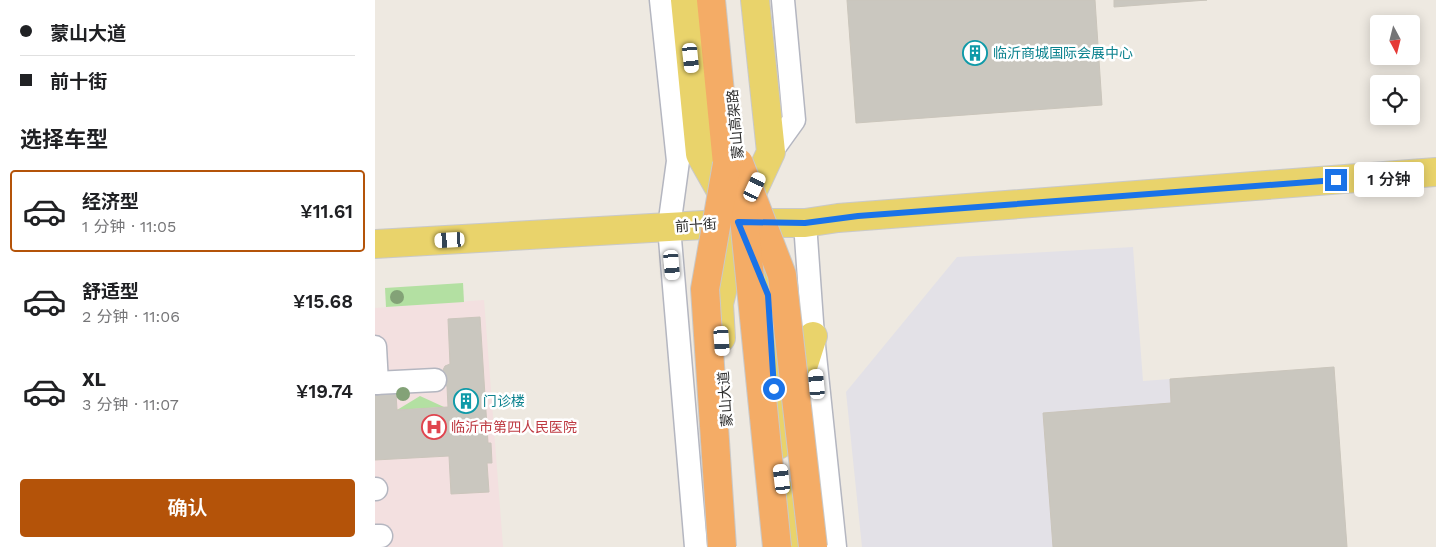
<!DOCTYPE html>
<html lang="zh">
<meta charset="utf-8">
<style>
:root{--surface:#fff;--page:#f6f6f6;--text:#202124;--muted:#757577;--line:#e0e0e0;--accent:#b45309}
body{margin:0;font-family:"Work Sans","Noto Sans SC",sans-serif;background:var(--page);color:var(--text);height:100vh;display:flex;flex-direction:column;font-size:19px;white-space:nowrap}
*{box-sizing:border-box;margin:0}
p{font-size:16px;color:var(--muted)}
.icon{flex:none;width:28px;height:28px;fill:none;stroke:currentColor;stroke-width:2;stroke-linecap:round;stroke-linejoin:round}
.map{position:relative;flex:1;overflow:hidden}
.panel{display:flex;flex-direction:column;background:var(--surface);width:375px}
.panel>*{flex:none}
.guide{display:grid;align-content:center;height:110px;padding:0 20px;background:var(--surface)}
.needle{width:32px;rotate:173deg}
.fabs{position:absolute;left:995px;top:15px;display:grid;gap:10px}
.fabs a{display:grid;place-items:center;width:50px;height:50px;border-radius:5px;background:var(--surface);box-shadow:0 2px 12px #0003;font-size:25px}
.end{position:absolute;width:22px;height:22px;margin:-11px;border:6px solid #1a73e8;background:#fff;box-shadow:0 0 0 2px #fff}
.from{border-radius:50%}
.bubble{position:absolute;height:35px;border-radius:5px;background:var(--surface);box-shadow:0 2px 12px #0003;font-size:16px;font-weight:600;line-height:35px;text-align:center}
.car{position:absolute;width:15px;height:30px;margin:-15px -8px;border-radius:6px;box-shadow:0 0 4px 1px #0007;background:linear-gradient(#fff 24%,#345 0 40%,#fff 0 76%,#345 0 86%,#fff 0)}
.guide b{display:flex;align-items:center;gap:18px;height:48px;font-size:19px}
.guide b+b{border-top:1px solid var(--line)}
.guide i{width:12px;height:12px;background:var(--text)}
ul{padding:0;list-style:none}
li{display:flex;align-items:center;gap:15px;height:82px;margin:0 10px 8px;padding:0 10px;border:2px solid transparent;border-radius:5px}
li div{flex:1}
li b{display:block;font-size:19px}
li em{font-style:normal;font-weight:600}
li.on{border-color:var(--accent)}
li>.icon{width:45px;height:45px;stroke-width:1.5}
h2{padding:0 20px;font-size:22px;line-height:60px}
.primary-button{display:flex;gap:10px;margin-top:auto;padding:10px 20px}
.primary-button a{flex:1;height:58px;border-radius:5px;background:var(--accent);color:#fff;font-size:20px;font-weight:600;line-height:58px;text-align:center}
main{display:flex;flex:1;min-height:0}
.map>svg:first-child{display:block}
.industrial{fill:#e3e1e7}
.medical{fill:#f3e0e0}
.green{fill:#b3e0a2}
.building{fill:#cac7bf;stroke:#cac5bb}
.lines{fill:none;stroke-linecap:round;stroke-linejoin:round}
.minor-casing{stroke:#b4b6c0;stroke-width:25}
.major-casing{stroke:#c9c9c9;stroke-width:30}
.highway-casing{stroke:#c9c9c9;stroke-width:30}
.minor{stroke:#fff;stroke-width:22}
.major{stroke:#e9d36b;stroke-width:28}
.highway{stroke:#f4ac66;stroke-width:28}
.highway-bridge-casing{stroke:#c9c9c9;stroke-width:30;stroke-linecap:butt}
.highway-bridge{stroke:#f4ac66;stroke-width:28}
.tree{fill:#83a277}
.route{stroke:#1a73e8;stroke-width:6}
.labels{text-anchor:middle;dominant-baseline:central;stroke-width:5;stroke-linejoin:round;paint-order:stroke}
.culture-label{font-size:14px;fill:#0d838f;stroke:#fff;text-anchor:start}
.street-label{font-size:14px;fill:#2e2e2e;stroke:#fff}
.health-label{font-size:14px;fill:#be3a42;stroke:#fff;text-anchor:start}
</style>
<main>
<section class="panel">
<div class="guide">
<b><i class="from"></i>蒙山大道</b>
<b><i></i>前十街</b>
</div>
<h2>选择车型</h2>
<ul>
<li class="on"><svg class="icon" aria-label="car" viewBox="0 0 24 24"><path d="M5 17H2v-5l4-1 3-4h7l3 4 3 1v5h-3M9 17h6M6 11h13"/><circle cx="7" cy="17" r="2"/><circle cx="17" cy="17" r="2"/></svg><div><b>经济型</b><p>1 分钟 · 11:05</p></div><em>¥11.61</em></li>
<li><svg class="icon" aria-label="car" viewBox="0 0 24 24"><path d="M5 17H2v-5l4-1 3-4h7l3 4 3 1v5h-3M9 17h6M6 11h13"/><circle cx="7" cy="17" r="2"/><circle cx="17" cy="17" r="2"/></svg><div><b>舒适型</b><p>2 分钟 · 11:06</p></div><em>¥15.68</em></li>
<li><svg class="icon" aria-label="car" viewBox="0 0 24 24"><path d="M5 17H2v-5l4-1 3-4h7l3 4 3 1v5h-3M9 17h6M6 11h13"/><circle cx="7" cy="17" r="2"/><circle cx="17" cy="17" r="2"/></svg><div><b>XL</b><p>3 分钟 · 11:07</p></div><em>¥19.74</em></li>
</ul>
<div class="primary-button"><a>确认</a></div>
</section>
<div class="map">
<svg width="1061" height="547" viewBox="0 0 1061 547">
<rect width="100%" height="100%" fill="#eee9e1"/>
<polygon class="industrial" points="758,247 768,381 959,367 972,547 487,547 471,392 582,257"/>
<polygon class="medical" points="109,300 128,547 0,547 0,308"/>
<g class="green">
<polygon points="88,283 89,302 11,307 10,288"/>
<polygon points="45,396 69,407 22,410"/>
</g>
<g class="building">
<polygon points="472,0 720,0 727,105 481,123"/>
<polygon points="739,0 832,0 739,7"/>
<polygon points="105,317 113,443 116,443 117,463 112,463 114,492 76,494 74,456 0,460 0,395 21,393 22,410 73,407 72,386 69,385 68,370 70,366 75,364 73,319"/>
<polygon points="959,367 972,547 678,547 668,413 796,403 795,379"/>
</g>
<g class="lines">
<defs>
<g id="minor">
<polyline points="286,0 303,161 294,227 321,547"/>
<polyline points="396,152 419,120 408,0"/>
<polyline points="430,223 438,336 460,547"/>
<polyline points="0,347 2,383"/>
<polyline points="0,383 60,380"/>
<polyline points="0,489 1,489"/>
<polyline points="0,536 6,536"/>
</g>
<g id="major">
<polyline points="310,0 325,154 355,207"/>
<polyline points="0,244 363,223 430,223 463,218 1061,172"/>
<polyline points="376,253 393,295 400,399"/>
<polyline points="346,338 344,304 363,223 396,152 380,0"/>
<polyline points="403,445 438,336"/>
<polyline points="409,494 416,547"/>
</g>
<polyline id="highway" points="336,0 352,164"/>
</defs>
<use href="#minor" class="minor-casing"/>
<use href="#major" class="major-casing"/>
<use href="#highway" class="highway-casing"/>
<use href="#minor" class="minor"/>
<use href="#major" class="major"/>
<use href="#highway" class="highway"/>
<defs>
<g id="highway-bridge">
<polyline points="364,163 407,275 438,547"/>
<polyline points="367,198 402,547"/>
<polyline points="347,547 330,289 352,164"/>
</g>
</defs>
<use href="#highway-bridge" class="highway-bridge-casing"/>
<use href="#highway-bridge" class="highway-bridge"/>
</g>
<g class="tree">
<circle cx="22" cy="297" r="7"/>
<circle cx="28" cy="394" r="7"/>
</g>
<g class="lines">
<polyline class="route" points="399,389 393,295 363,222 430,223 483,216 961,180"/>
</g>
<defs>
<symbol id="building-ring" viewBox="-11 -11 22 22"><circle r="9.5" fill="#fff" stroke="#0f9aa8" stroke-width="1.5"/><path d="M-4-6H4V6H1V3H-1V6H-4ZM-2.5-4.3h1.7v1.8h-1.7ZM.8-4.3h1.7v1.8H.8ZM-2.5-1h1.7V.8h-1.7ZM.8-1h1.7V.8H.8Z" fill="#0f9aa8"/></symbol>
<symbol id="hospital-ring" viewBox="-11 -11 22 22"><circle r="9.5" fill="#fff" stroke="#e0444e" stroke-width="1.5"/><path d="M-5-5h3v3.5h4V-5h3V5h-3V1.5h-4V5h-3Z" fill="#e0444e"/></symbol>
</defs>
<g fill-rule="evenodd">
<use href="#building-ring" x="586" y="39" width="28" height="28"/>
<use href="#building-ring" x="77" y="387" width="28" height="28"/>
<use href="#hospital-ring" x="45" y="413" width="28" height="28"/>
</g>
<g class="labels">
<g class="culture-label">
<text x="618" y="53">临沂商城国际会展中心</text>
<text x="108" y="401">门诊楼</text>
</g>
<g class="street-label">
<text transform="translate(360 124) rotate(-95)">蒙山高架路</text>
<text transform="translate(321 225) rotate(-4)">前十街</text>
<text transform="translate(350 399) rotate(-94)">蒙山大道</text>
</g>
<g class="health-label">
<text x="76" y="427">临沂市第四人民医院</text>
</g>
</g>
</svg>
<div class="fabs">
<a><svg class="needle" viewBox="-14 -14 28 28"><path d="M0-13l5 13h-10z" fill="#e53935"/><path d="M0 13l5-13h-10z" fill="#757577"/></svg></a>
<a><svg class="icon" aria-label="locate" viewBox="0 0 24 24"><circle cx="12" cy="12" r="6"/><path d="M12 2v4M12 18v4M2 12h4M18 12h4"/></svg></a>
</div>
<i class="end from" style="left:399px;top:389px"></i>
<i class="end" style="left:961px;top:180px"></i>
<div class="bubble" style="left:979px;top:162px;width:70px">1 分钟</div>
<i class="car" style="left:316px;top:58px;rotate:174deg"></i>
<i class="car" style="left:380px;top:187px;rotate:25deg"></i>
<i class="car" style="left:75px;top:240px;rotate:267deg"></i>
<i class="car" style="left:297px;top:265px;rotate:175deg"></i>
<i class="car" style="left:347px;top:341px;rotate:176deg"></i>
<i class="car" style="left:442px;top:384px;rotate:355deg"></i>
<i class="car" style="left:407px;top:479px;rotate:353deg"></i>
</div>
</main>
